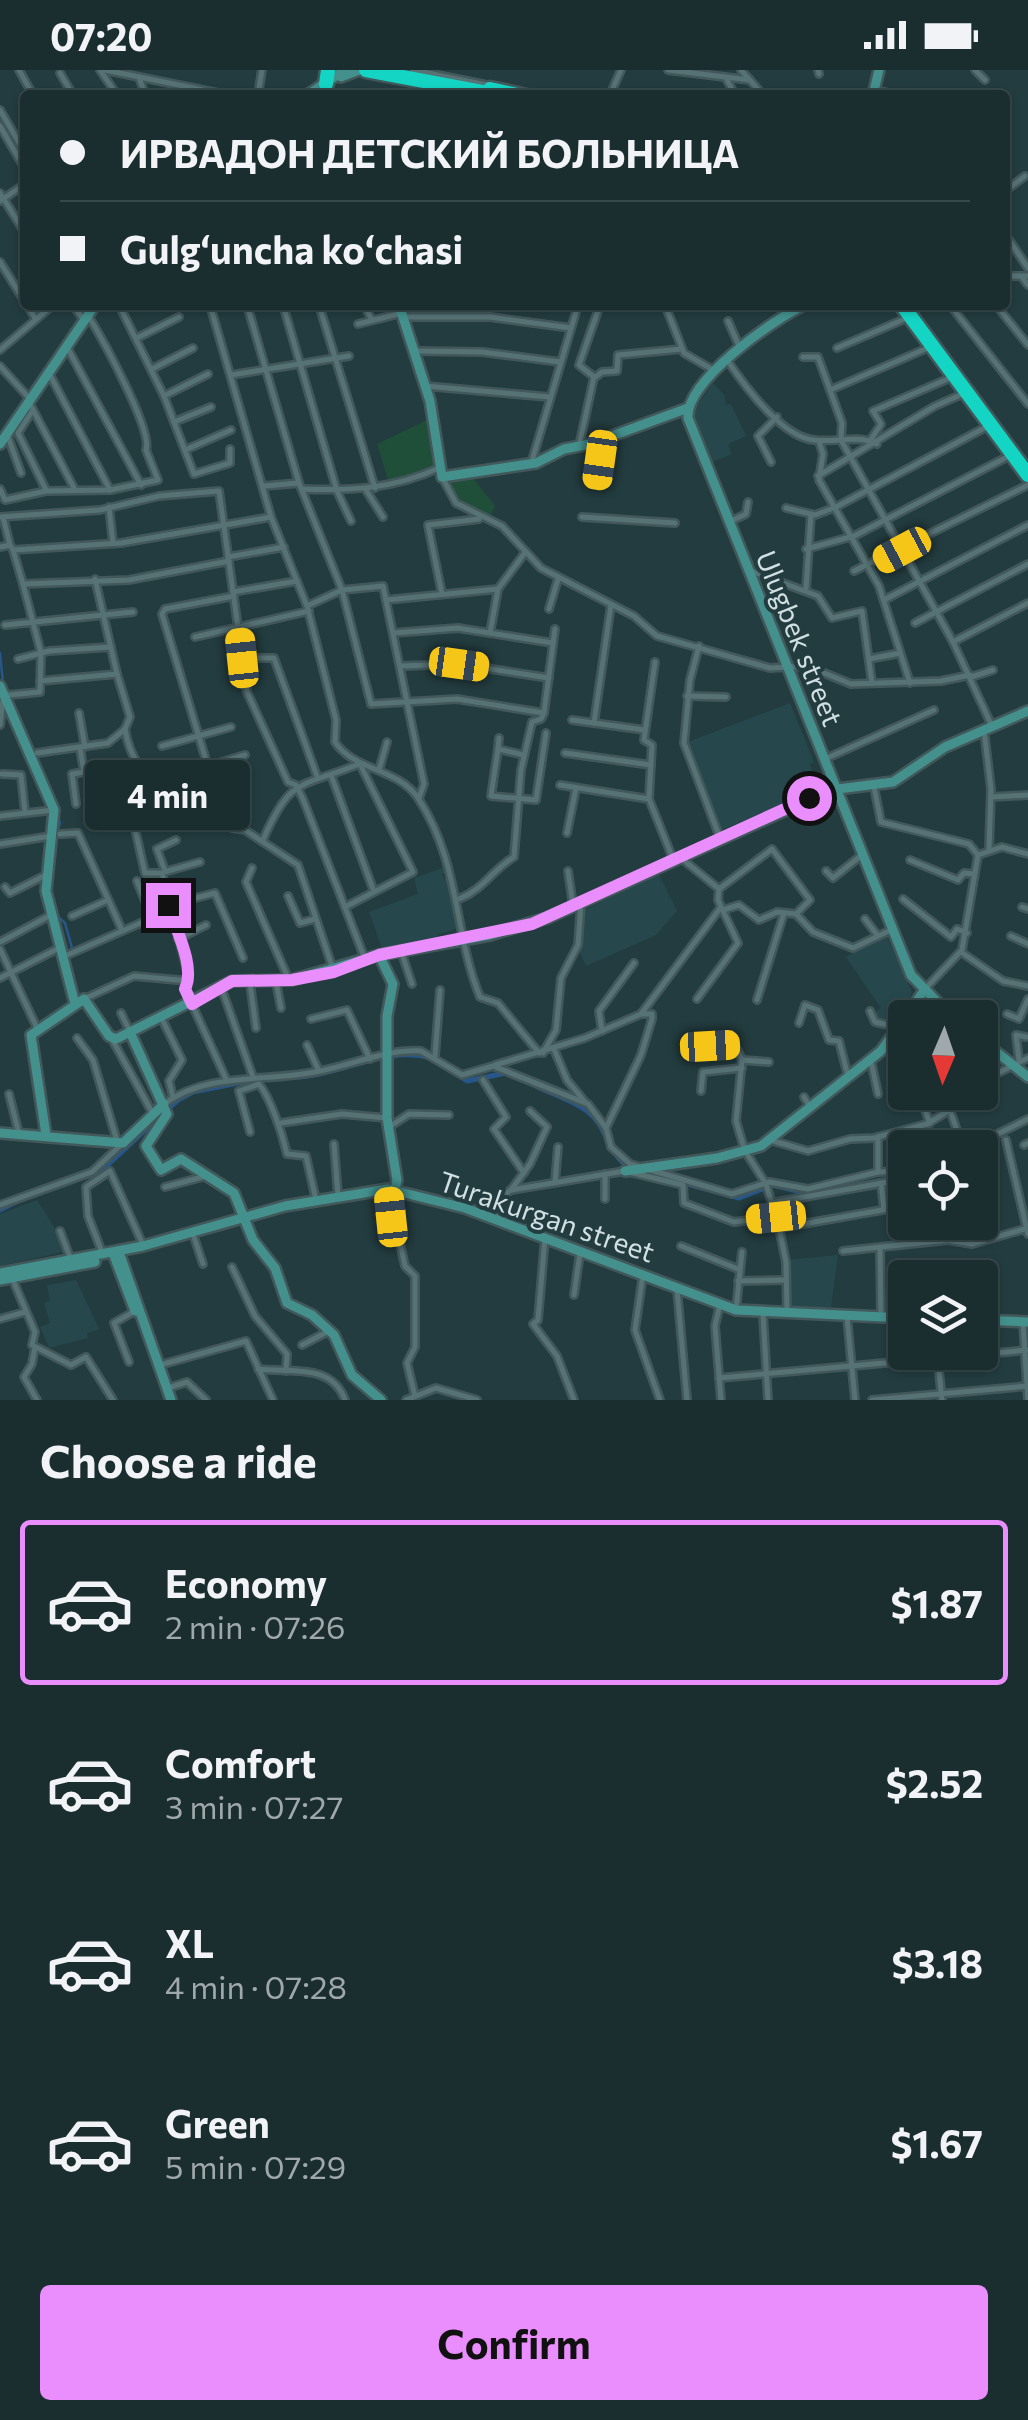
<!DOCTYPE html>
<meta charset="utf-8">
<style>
:root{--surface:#1a2d2f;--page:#27393b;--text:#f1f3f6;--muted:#9fa8aa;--line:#38494b;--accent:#ea8dfd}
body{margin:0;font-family:Commissioner,sans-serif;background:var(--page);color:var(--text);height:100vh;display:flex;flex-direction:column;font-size:38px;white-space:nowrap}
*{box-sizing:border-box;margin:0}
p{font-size:32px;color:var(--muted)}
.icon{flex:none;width:55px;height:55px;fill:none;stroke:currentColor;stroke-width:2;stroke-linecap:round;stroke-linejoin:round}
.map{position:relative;height:1330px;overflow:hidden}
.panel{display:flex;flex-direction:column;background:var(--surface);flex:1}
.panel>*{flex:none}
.guide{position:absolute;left:20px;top:20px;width:990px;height:220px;border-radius:10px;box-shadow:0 2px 8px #0004,0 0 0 2px var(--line);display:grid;align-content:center;height:220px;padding:0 40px;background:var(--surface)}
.needle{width:65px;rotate:182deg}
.tools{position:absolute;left:888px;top:930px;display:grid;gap:20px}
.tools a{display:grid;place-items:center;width:110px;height:110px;border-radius:10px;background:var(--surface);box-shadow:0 2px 8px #0004,0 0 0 2px var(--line);font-size:50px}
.end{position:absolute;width:45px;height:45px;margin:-22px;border:12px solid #ea8dfd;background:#111;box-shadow:0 0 0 5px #111}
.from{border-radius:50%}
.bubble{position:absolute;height:70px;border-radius:10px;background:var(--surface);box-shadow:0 2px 8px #0004,0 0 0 2px var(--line);font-size:32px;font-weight:700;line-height:70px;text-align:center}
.car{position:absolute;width:30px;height:60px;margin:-30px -15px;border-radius:12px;box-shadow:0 0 8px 2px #0007;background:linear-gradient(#f5c518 24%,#345 0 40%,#f5c518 0 76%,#345 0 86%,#f5c518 0)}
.guide b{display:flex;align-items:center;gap:35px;height:95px;font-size:38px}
.guide b+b{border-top:2px solid var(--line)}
.guide i{width:25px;height:25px;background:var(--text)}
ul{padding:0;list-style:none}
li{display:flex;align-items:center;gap:30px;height:165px;margin:0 20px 15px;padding:0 20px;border:5px solid transparent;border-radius:10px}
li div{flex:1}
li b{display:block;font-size:38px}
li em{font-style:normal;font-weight:700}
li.selected{border-color:var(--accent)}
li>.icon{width:90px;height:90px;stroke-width:1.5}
h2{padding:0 40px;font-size:45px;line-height:120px}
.action{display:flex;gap:20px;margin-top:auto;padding:20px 40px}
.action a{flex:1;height:115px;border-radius:10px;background:var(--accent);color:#111;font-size:40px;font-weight:700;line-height:115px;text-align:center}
.status{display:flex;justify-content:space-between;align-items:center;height:70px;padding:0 50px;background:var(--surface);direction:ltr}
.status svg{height:28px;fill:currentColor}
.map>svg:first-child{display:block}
.built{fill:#26484d}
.green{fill:#1f4e39}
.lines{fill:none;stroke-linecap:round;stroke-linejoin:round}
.stream{stroke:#27578a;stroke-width:2.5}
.canal{stroke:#27578a;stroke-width:5}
.street-casing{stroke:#42585b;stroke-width:10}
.secondary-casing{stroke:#42585b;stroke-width:14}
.highway-casing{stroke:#42585b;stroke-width:19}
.street{stroke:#577275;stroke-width:5}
.secondary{stroke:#43908d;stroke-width:9}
.highway{stroke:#14d5c4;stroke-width:14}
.route{stroke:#ea8dfd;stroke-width:12}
.labels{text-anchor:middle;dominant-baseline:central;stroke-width:8;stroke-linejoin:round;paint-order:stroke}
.street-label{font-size:28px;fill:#d1e0e2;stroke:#233c3f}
</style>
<div class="status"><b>07:20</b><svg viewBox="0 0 49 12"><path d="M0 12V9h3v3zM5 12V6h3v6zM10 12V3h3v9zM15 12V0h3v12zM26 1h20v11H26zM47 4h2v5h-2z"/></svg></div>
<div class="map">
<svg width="1028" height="1330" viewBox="0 0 1028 1330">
<rect width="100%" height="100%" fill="#233c3f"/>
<g class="built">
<polygon points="713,313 724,325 726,335 731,334 746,366 728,374 732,384 712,392 693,342"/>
<polygon points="790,633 814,692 810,694 819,720 719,761 685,673"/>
<polygon points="445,797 447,801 442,804 444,809 450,808 460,858 438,864 438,869 383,881 369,842 418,824 414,808"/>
<polygon points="658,803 677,841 656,865 586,896 580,883 585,840"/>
<polygon points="886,864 912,922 897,954 876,950 873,944 881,938 846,887"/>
<polygon points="37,1130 63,1171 63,1182 0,1196 0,1144"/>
<polygon points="838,1185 831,1237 789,1237 788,1190"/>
<polygon points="76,1210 99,1259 87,1263 88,1268 49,1278 40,1257 50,1253 44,1233 50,1231 47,1215"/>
</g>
<g class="green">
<polygon points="431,348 440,395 389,413 377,374"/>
<polygon points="469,403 495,436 489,449 456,431 445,408"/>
</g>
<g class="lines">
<g class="stream">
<polyline points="0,583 3,613"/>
<polyline points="41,698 46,714"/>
<polyline points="56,766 60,753 57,745"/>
<polyline points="56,845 65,853 72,878"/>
</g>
<g class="canal">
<polyline points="443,996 467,1011 506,1003"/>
<path d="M289 1007C335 1009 386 974 430 988"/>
<path d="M534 1015C551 1024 572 1030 587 1041 609 1058 605 1082 631 1099"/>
<polyline points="680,1112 739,1128 773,1115 809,1124 905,1106"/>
<polyline points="39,1123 101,1101 178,1030 193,1022 253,1010"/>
<polyline points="0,1140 24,1128"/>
</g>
<defs>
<g id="street">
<polyline points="19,0 33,25"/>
<polyline points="100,0 117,25"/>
<polyline points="105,0 228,25"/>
<polyline points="413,0 487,15"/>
<polyline points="668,0 750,10"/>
<polyline points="741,0 763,25"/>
<polyline points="818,0 819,4"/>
<polyline points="975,0 985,10"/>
<polyline points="60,3 73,25"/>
<polyline points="139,7 145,25"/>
<polyline points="727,10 735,25"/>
<polyline points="876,20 897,25"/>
<polyline points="518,21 539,25"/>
<polyline points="187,23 189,25"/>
<polyline points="258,25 262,0"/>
<polyline points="610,25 621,0"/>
<polyline points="0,40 25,83"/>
<polyline points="0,56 25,99"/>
<polyline points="1005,121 1025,106"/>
<polyline points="0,123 25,163"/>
<polyline points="0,131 25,114"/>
<polyline points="1005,164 1028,198"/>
<polyline points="0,192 25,232"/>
<polyline points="1005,206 1028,206"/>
<polyline points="1022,207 1028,215"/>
<polyline points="27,235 35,248"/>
<polyline points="73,235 83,249"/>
<polyline points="119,235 164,326 194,404 230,393 230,379"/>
<path d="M210 235 271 447 307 536 336 650 335 672C354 701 398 698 418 728 461 794 453 861 480 927L498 933 539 983"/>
<polyline points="247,235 299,413 342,520 371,634 457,629 544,643"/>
<polyline points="283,235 337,421 351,451"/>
<polyline points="319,235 375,418"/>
<polyline points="364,235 372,250"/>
<polyline points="665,235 684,283 713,300"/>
<polyline points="950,235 1028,334"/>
<polyline points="996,235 1028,275"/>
<polyline points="405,247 490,247 571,258"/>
<polyline points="728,251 740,278"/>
<polyline points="358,254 402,243"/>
<polyline points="137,268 179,247"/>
<polyline points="67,277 141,415"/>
<polyline points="930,277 830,320 842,353 841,370 953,572 991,654"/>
<polyline points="837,278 907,248"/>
<polyline points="0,280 53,235"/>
<polyline points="415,281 482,282 560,292"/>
<polyline points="803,287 818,287 830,320"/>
<path d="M727 290C744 315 782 367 814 370 835 373 857 364 877 374"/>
<polyline points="0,296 30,329"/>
<polyline points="152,299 193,278"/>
<polyline points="49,303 110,420"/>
<polyline points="231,305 349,286"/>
<polyline points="594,308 602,302 617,301 618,285 682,279"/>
<polyline points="425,316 549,327"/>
<polyline points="164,326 208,304"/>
<polyline points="30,334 75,420"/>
<polyline points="33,340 18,363 46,420"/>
<polyline points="174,352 211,337"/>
<polyline points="7,364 21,403"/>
<polyline points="819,371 823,384 819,410 879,516 910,613"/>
<polyline points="870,371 881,354 873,341 950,308"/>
<polyline points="579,376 594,307 579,295 600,235"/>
<polyline points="185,380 231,360"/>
<polyline points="771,392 758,366 777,347"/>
<polyline points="531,394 578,235"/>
<polyline points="818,406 935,336 965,323"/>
<polyline points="442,407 456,433 502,456 541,498 634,546 657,566 770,598 807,596 851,614 941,611 970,605"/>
<polyline points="597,412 603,370"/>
<polyline points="264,416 299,413"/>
<path d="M0 419 5 430 46 421 110 420 158 410 146 380C153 361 103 270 89 247"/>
<path d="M302 419C351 421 393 419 439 398"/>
<polyline points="366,420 383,447"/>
<polyline points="109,437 113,473"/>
<polyline points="786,438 815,445 836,437 990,355"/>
<polyline points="0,447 100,440 159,426 219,421 247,622 288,712 296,715 303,729 365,889"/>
<polyline points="3,447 10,475"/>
<polyline points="582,447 675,453"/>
<polyline points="729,452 746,444 748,432"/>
<polyline points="0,477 10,475 13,480 121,473 271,447"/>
<polyline points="806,479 854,466 1011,385"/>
<polyline points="13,480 23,514"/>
<polyline points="228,487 284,477"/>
<polyline points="751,501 818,526 832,548 862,541 872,613"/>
<polyline points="854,501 1028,415"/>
<polyline points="498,519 524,484"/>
<polyline points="806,519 811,444"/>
<polyline points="233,522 297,511"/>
<polyline points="442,524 428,455 479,449"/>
<polyline points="386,530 498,519 490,563"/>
<polyline points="884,530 1028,455"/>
<polyline points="307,536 342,520 383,516 424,714 419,728"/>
<polyline points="549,539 558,509"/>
<polyline points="915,553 1028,494"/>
<polyline points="5,555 133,542"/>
<polyline points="393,563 458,558 553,573"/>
<polyline points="195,567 309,541"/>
<polyline points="953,572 1028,533"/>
<polyline points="699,576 690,610 684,673 720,768"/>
<polyline points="242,588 274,588 317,706"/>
<polyline points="18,589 49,581 111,577"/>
<polyline points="869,589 900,583"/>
<polyline points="655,592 644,670 652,675 649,729 673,789"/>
<polyline points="401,596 459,594 549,608"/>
<polyline points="117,604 130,647 125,659"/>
<polyline points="971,607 993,600"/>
<polyline points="40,611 117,604 95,509"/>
<polyline points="9,625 40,622 41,583 23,514 129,510 229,491"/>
<polyline points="687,626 726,627"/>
<polyline points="79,643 85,677"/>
<polyline points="572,650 645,660"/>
<polyline points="594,653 611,535"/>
<polyline points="0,655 3,630"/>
<polyline points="984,660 991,719 989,780"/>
<polyline points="162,676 231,657"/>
<polyline points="498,679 499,668"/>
<path d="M37 683 108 673 125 659C135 723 189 725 232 758L245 760 298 795 332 896"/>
<polyline points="565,683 651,695"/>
<polyline points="524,685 498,679 491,726 536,730 546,663"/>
<polyline points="825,689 934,640"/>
<polyline points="379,700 387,672"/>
<polyline points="189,702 245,685"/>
<polyline points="2,704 21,705 25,742"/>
<polyline points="331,705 373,819"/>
<polyline points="560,715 649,729"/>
<polyline points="874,717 881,752 969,774 978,785"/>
<polyline points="991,727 1028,725"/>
<polyline points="123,733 130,737 145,803 162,803 189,908 185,919 227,1011"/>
<polyline points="76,734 72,704 84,702 80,678"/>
<polyline points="0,746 54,740"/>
<polyline points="224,750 162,544 165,539 234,526"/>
<polyline points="567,763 576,718"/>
<polyline points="60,764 78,763 122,860"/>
<path d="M263 770C291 705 301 718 359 694"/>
<polyline points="0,774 51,766"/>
<polyline points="681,788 719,819 718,830 738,873 697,929"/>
<polyline points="910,790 958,810 964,803 974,804"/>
<polyline points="252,798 246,812 289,910"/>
<polyline points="165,801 157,779 176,770"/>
<polyline points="568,801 573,835"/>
<polyline points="826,801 833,808 863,784"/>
<polyline points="164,802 200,792"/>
<polyline points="137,811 152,848"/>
<polyline points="5,817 10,823 46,805"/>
<polyline points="719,819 772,779 810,830 796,844"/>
<polyline points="288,826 300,853 315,849"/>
<path d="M459 829C484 819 492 800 514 787L521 700 532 652 541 649 544 643 555 559"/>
<polyline points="903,829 951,867 957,859 967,863"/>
<polyline points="168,835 215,823 243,888"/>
<polyline points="345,837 413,802 360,694"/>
<polyline points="1022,837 1028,839"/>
<polyline points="723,840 739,835 759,850 777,842 796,844 813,862 853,878 893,859"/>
<polyline points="72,846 108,830"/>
<polyline points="865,849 878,866"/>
<polyline points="1011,866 1028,874"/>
<polyline points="178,869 206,855"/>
<polyline points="0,872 51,845"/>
<polyline points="0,879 38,960"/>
<polyline points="401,881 412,914"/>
<polyline points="961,882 1003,911 1028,916"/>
<polyline points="65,886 152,848 172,848"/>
<polyline points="0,908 59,878"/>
<polyline points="276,912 281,938"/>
<polyline points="250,913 256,958"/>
<polyline points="221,917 253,1007"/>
<polyline points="923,921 962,880 978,785 1002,777 1028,784"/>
<polyline points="84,929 134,906 189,911"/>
<polyline points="757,930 784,843"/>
<polyline points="870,941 875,952 898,957"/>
<polyline points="121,943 130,962"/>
<polyline points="1007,944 1019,949 1028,929"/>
<polyline points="161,947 182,990 169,1011 173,1027"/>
<polyline points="311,949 347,940 370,989"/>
<polyline points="799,953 805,935 818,940 829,970 839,971 848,1006"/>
<polyline points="602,961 599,941 634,893"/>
<polyline points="731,965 742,990 736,1051 745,1081 766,1114 779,1158 786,1192 787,1242"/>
<polyline points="77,968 93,990 117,1071"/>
<polyline points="113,971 153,1044"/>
<polyline points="307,975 319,1001"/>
<polyline points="687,975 733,975"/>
<polyline points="554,979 567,1010 585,1032"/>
<polyline points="543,983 556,960 561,908 578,875 581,834"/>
<polyline points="435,986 440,920"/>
<polyline points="742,990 769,992"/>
<polyline points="1019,990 1016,965 1026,967"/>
<polyline points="871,991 878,1024"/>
<polyline points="495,995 585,968 641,944"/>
<polyline points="483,1010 506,1047 494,1059 524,1103"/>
<polyline points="701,1021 703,1002 742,998"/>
<polyline points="980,1022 988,1008 1028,988"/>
<polyline points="9,1024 19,1064"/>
<polyline points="804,1027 810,1037"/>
<path d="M164 1034C207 1002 265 1012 315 1002 349 996 386 979 421 981L462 1005 493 996 588 1034 606 1058 611 1077 630 1094 732 1124 769 1112 808 1119 878 1102 905 1101"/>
<polyline points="923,1035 930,1053"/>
<polyline points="951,1043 963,1078"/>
<polyline points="281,1053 342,1044 387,1048"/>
<polyline points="389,1057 409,1044 449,1045"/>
<polyline points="606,1058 641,985 652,949 652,944 641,944 721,837"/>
<path d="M250 1062 239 1021 259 1014C271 1029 282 1063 287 1084L306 1086 316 1130"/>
<polyline points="770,1070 808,1081 850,1069 874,1068 927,1054 979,1022"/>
<polyline points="1006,1070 1028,1164"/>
<polyline points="334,1074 338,1126"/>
<polyline points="1024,1075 1028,1073"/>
<polyline points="969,1078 1028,1049"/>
<polyline points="980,1098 995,1165"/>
<polyline points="878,1102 878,1067"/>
<polyline points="555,1112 558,1077"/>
<polyline points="881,1113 884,1139"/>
<polyline points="165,1117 206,1106"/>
<polyline points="388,1119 405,1196 415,1206 415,1277 407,1293 415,1326"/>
<polyline points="511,1120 530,1094 547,1057 530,1041"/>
<polyline points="605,1129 605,1104"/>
<polyline points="771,1133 905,1109"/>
<polyline points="0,1135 92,1102 123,1073"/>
<polyline points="498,1150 502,1126 511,1120 625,1101 683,1115 684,1133 734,1152 775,1147"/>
<polyline points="780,1158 905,1136"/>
<polyline points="60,1161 71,1190"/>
<polyline points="193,1164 203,1194"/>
<polyline points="545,1168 538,1250 533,1254 557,1286 574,1330"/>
<polyline points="681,1176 738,1199"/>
<polyline points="880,1180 881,1247"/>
<polyline points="843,1181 948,1170 972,1174 1028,1158"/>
<polyline points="102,1182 88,1146 86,1117 110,1101 143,1175"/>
<polyline points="232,1197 255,1246 287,1284 286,1301"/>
<polyline points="643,1204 635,1260 660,1330"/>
<polyline points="12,1208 35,1262 32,1275 71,1295 86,1287 113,1330"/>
<polyline points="738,1211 785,1210"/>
<polyline points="677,1219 687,1330"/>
<polyline points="574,1225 580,1183"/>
<polyline points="720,1234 715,1256 721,1330"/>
<polyline points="736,1240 742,1182"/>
<polyline points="763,1244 768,1330"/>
<polyline points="847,1247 855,1330"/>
<polyline points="0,1249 25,1242"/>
<polyline points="1023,1253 1028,1330"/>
<polyline points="302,1275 329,1261"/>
<polyline points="35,1277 32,1294 24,1307 37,1330"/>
<polyline points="937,1282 942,1330"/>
<polyline points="129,1292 114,1253 135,1241"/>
<polyline points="160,1295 246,1271 273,1330"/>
<path d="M258 1299C291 1303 332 1293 345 1330"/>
<polyline points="719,1308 1028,1280"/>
<polyline points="168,1318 187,1312 206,1330"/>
<polyline points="406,1330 436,1318 477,1330"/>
<polyline points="872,1330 1028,1316"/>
</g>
<g id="secondary">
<polyline points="341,7 359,0"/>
<polyline points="307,25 345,0"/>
<polyline points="873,25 879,0"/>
<polyline points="399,235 430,331 442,407 536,393 564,379 590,374 688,338"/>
<path d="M804 235C773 250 685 311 688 348L911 905 953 948"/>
<polyline points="0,374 95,235"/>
<polyline points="0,616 54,740 46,821 75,934"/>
<polyline points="379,885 393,914 387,946 387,1048 397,1110 395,1120"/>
<polyline points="130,962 167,1044 146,1076 161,1100 181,1089 234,1123 253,1170 275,1198 287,1233 312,1245 334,1265 352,1305 381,1330"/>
<polyline points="980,969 1028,1007"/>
<polyline points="0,1063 123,1073 164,1034"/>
<polyline points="46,1065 31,965 84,929 109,966 116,969 232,911 292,910 379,885 490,865 547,848 830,720 893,712 945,677 1028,641"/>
<polyline points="625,1101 717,1088 761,1076 881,981 923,922"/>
<polyline points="119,1182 171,1330"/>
<polyline points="113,1183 135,1241"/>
<polyline points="0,1203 143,1176 285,1136 388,1119 465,1138 736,1240 905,1248"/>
<polyline points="0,1210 95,1192"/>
<polyline points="980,1250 1028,1252"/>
</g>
<g id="highway">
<polyline points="366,0 498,25"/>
<polyline points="326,14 328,0"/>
<polyline points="490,19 518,25"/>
<polyline points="902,235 1028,405"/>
</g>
</defs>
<use href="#street" class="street-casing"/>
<use href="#secondary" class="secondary-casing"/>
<use href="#highway" class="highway-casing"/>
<use href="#street" class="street"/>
<use href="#secondary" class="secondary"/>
<use href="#highway" class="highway"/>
</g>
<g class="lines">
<path class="route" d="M168 835C175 858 196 896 185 919L192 934 232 911 292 910 334 902 379 885 532 854 809 728"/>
</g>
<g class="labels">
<g class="street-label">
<text transform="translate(800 568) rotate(68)">Ulugbek street</text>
<text transform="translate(547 1146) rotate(19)">Turakurgan street</text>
</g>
</g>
</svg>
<div class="tools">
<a><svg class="needle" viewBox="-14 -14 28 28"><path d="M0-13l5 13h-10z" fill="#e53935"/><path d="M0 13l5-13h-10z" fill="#9fa8aa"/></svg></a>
<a><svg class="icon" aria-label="locate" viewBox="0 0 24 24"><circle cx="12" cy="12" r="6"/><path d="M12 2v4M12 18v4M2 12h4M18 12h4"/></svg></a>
<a><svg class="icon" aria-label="layers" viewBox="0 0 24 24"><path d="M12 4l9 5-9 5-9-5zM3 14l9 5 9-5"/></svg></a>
</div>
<i class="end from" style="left:809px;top:728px"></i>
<i class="end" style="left:168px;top:835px"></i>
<div class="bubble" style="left:85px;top:690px;width:165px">4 min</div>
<i class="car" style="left:600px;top:390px;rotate:188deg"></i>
<i class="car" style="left:902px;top:480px;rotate:242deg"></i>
<i class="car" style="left:242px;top:588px;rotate:354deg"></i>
<i class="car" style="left:459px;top:594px;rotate:98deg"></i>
<i class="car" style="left:710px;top:976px;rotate:87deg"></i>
<i class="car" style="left:391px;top:1147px;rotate:354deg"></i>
<i class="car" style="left:776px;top:1147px;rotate:264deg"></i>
<div class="guide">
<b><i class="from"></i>ИРВАДОН ДЕТСКИЙ БОЛЬНИЦА</b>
<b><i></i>Gulgʻuncha koʻchasi</b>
</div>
</div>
<section class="panel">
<h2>Choose a ride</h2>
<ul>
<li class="selected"><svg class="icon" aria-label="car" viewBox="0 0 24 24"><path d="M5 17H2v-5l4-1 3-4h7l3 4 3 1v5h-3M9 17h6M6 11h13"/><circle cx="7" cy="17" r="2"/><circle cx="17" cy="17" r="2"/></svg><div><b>Economy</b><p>2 min · 07:26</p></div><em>$1.87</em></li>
<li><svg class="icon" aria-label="car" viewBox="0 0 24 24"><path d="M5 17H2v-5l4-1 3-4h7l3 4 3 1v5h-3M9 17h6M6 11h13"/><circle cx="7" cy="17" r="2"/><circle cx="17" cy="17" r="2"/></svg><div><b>Comfort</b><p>3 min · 07:27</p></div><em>$2.52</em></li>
<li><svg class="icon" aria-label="car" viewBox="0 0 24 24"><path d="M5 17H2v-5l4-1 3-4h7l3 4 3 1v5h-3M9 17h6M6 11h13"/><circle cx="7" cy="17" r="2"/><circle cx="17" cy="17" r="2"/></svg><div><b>XL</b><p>4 min · 07:28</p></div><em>$3.18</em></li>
<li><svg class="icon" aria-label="car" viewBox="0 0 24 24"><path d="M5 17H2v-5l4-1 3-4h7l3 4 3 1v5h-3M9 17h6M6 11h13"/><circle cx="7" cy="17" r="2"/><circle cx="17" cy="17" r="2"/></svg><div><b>Green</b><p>5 min · 07:29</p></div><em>$1.67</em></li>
</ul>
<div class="action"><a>Confirm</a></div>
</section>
